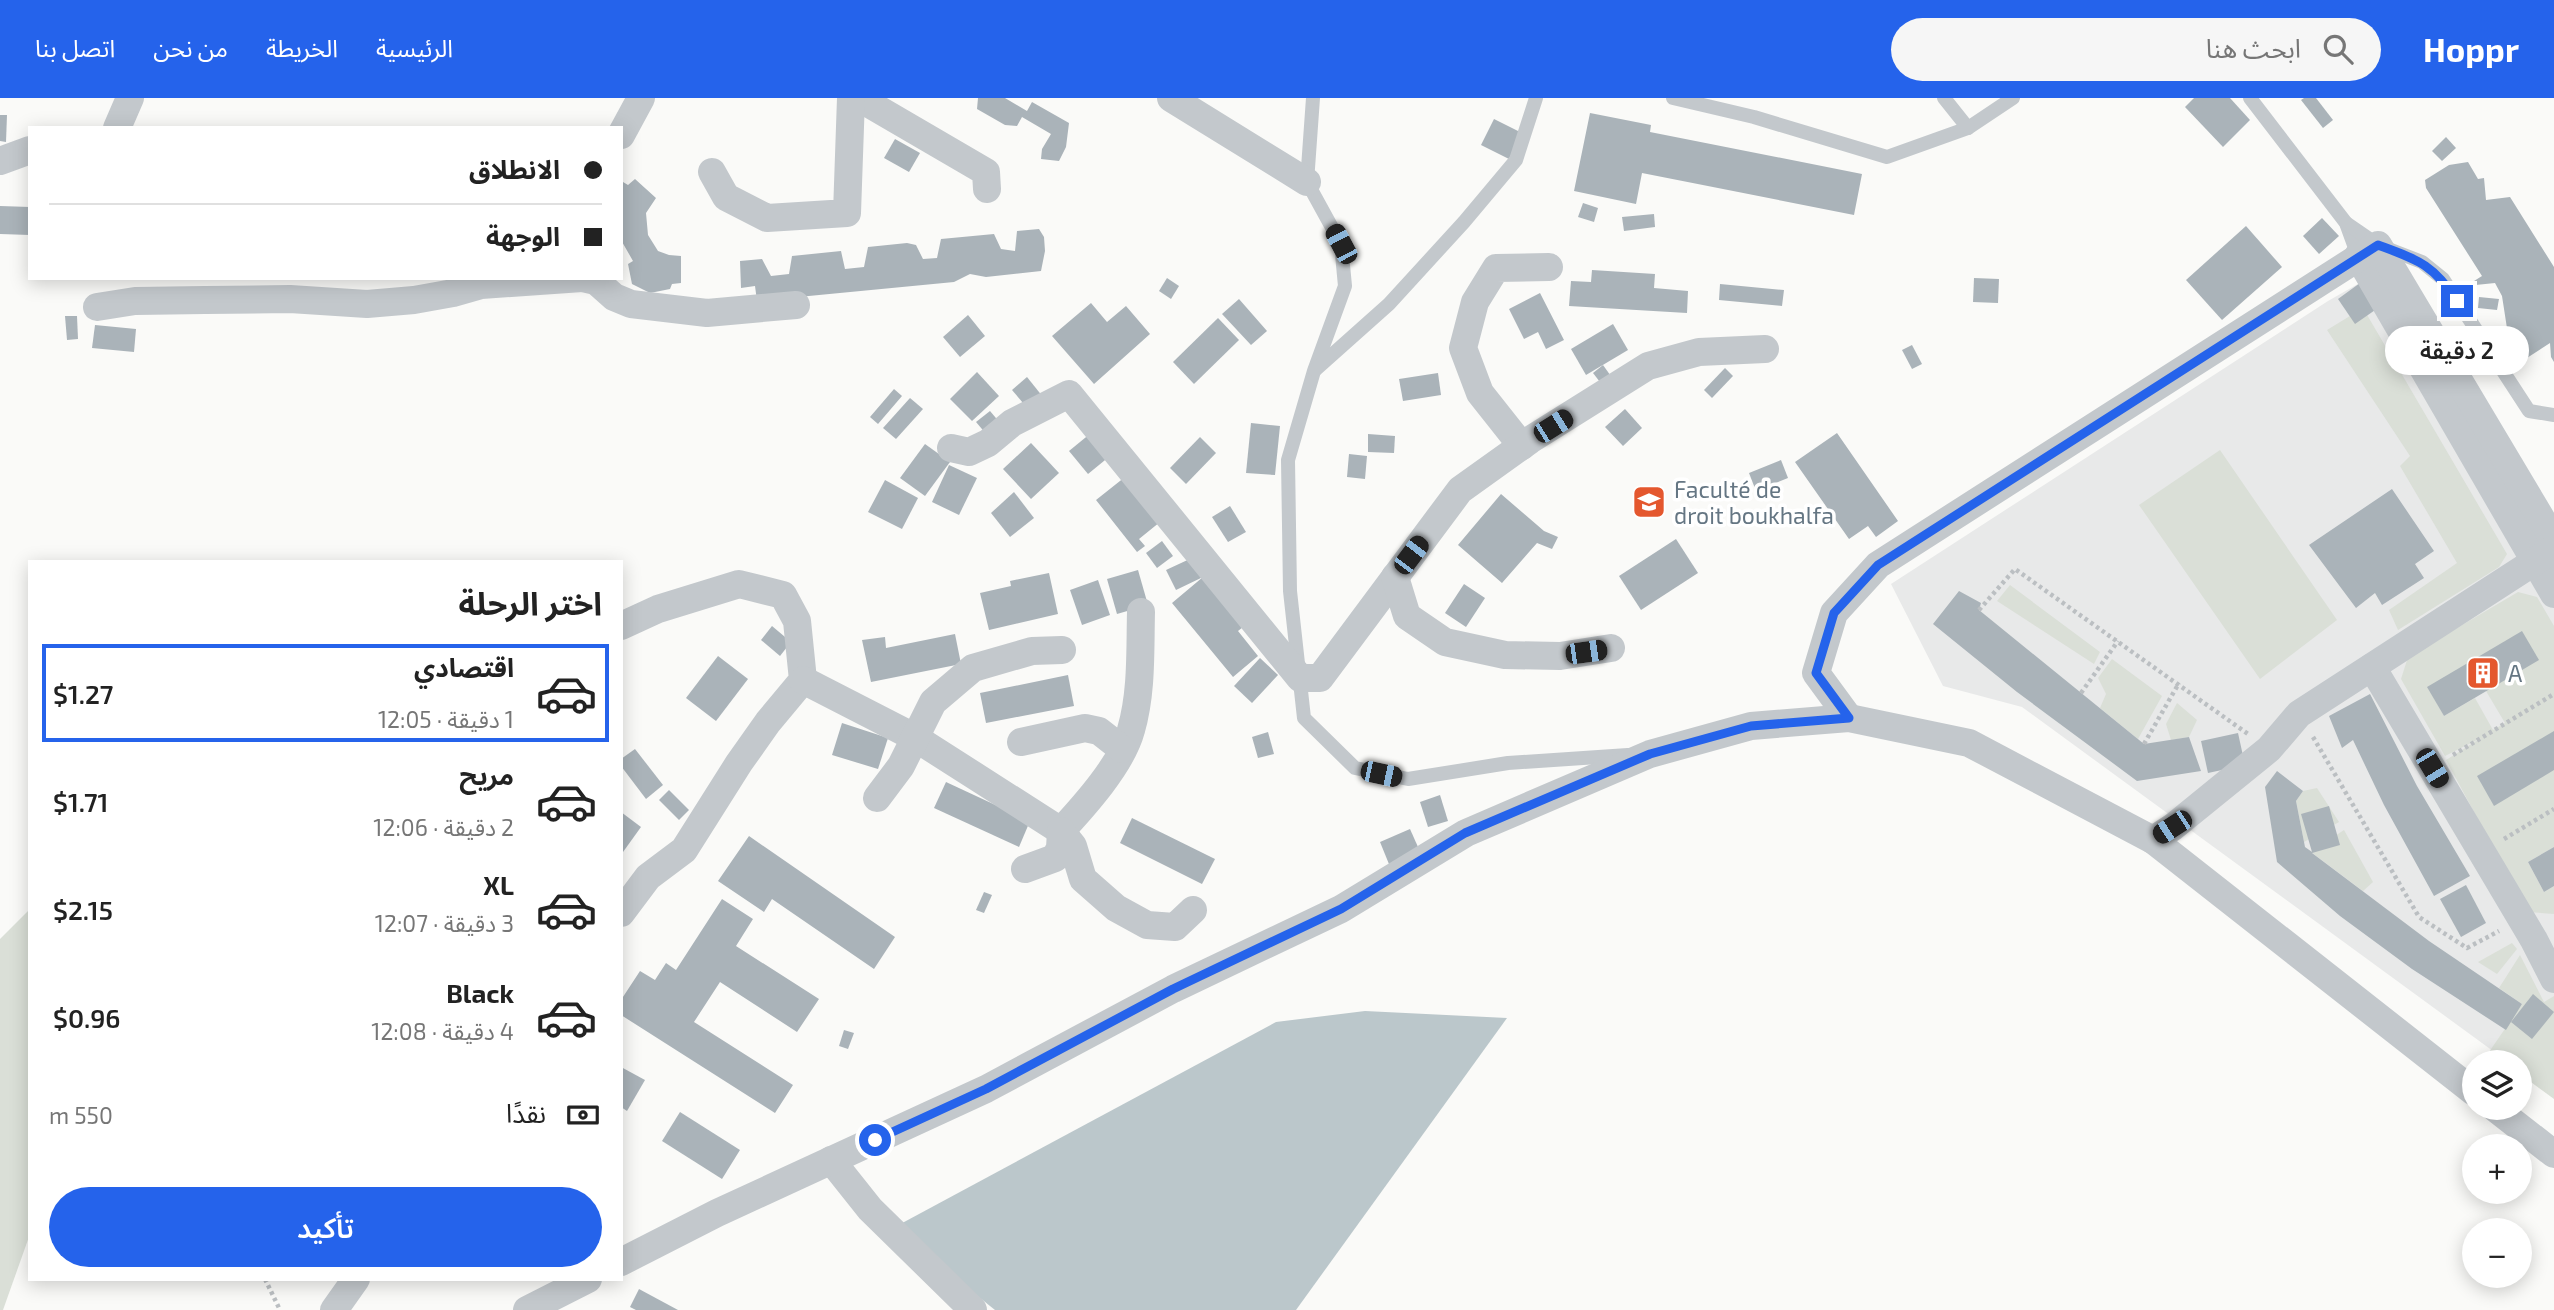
<!DOCTYPE html>
<html lang="ar">
<meta charset="utf-8">
<style>
:root{--surface:#fff;--page:#f6f6f6;--text:#222;--muted:#767676;--line:#e0e0e0;--accent:#2563eb}
body{margin:0;font-family:"Exo 2","Noto Sans Arabic",sans-serif;background:var(--page);color:var(--text);direction:rtl;height:100vh;display:flex;flex-direction:column;font-size:26px;white-space:nowrap}
*{box-sizing:border-box;margin:0}
p{font-size:23px;color:var(--muted)}
.icon{flex:none;width:38px;height:38px;fill:none;stroke:currentColor;stroke-width:2;stroke-linecap:round;stroke-linejoin:round}
.map{position:relative;flex:1;overflow:hidden;direction:ltr}
.drawer{position:absolute;left:28px;top:462px;width:595px;height:721px;display:flex;flex-direction:column;background:var(--surface);border-radius:0px;box-shadow:0 4px 18px #0003;direction:rtl}
.drawer>*{flex:none}
.guide{position:absolute;left:28px;top:28px;width:595px;height:154px;border-radius:0px;box-shadow:0 4px 18px #0003;direction:rtl;display:grid;align-content:center;height:154px;padding:0 21px;background:var(--surface)}
.buttons{position:absolute;left:2462px;top:952px;display:grid;gap:14px}
.buttons a{display:grid;place-items:center;width:70px;height:70px;border-radius:50%;background:var(--surface);box-shadow:0 4px 18px #0003;font-size:35px}
.end{position:absolute;width:32px;height:32px;margin:-16px;border:9px solid #2563eb;background:#fff;box-shadow:0 0 0 4px #fff}
.from{border-radius:50%}
.bubble{position:absolute;height:49px;border-radius:24px;background:var(--surface);box-shadow:0 4px 18px #0003;font-size:23px;font-weight:600;line-height:49px;text-align:center;direction:rtl}
.car{position:absolute;width:21px;height:42px;margin:-21px -10px;border-radius:9px;box-shadow:0 0 5px 2px #0007;background:linear-gradient(#222 24%,#8ab4d8 0 40%,#222 0 76%,#8ab4d8 0 86%,#222 0)}
.guide b{display:flex;align-items:center;gap:24px;height:66px;font-size:26px}
.guide b+b{border-top:2px solid var(--line)}
.guide i{width:18px;height:18px;background:var(--text)}
ul{padding:0;list-style:none}
li{display:flex;align-items:center;gap:21px;height:98px;margin:0 14px 10px;padding:0 7px;border:4px solid transparent;border-radius:0px}
li div{flex:1}
li b{display:block;font-size:26px}
li em{font-style:normal;font-weight:600}
li.current{border-color:var(--accent)}
li>.icon{width:63px;height:63px;stroke-width:1.5}
h2{padding:0 21px;font-size:32px;line-height:84px}
.pay{display:flex;align-items:center;gap:18px;height:77px;padding:0 21px;font-size:26px}
.pay p{margin-inline-start:auto}
.action{display:flex;gap:14px;margin-top:auto;padding:14px 21px}
.action a{flex:1;height:80px;border-radius:42px;background:var(--accent);color:#fff;font-size:28px;font-weight:600;line-height:80px;text-align:center}
header{display:flex;align-items:center;gap:42px;box-sizing:border-box;height:98px;padding:0 35px;background:var(--accent);color:#fff}
header strong{font-size:33px}
nav{display:flex;gap:38px;margin-inline-start:auto;font-size:24px}
.search{width:490px;height:63px;background:var(--page);display:flex;align-items:center;gap:18px;box-sizing:border-box;padding:0 24px;border-radius:38px;color:var(--muted);font-size:26px}
.map>svg:first-child{display:block}
.built{fill:#e8e9e9}
.green{fill:#dadfd7;fill-rule:evenodd}
.water{fill:#bbc7cb}
.building{fill:#aab3b9}
.lines{fill:none;stroke-linecap:round;stroke-linejoin:round}
.path{stroke:#bbbfc2;stroke-width:4.5;stroke-dasharray:3.5 3.5;stroke-linecap:butt}
.service{stroke:#c3c8cc;stroke-width:14}
.minor{stroke:#c3c8cc;stroke-width:28}
.route{stroke:#2563eb;stroke-width:9}
.labels{text-anchor:middle;dominant-baseline:central;stroke-width:7;stroke-linejoin:round;paint-order:stroke}
.poi-label{font-size:23px;fill:#657683;stroke:#fff;text-anchor:start}
</style>
<header>
<strong>Hoppr</strong>
<div class="search"><svg class="icon" aria-label="search" viewBox="0 0 24 24"><circle cx="10" cy="10" r="6"/><path d="M15 15l6 6"/></svg>ابحث هنا</div>
<nav><a>الرئيسية</a><a>الخريطة</a><a>من نحن</a><a>اتصل بنا</a></nav>
</header>
<div class="map">
<svg width="2554" height="1212" viewBox="0 0 2554 1212">
<rect width="100%" height="100%" fill="#fafaf8"/>
<polygon class="built" points="2400,162 2554,416 2554,998 2520,964 2508,964 2022,609 1943,588 1891,486 2328,203"/>
<g class="green">
<polygon points="2363,210 2507,456 2499,469 2398,532 2389,512 2457,465 2400,368 2410,358 2327,232"/>
<polygon points="2220,352 2337,522 2260,581 2139,407"/>
<polygon points="2010,487 2100,554 2094,566 1997,503"/>
<path d="M2518 494 2537 499 2554 528V749L2528 764 2544 794 2554 788V816L2528 814 2446 662 2481 640 2445 658 2401 581 2408 559ZM2428 589 2486 593 2505 625 2493 632 2475 600 2444 618Z"/>
<polygon points="2112,561 2162,598 2138,641 2100,610 2106,596 2098,580"/>
<polygon points="2177,605 2197,622 2189,639 2171,642 2166,626"/>
<polygon points="2317,690 2339,724 2304,744 2296,703 2303,693"/>
<polygon points="2344,732 2373,784 2363,793 2311,754"/>
<polygon points="30,811 30,1136 3,1212 0,1212 0,841"/>
<polygon points="2512,845 2517,851 2497,876 2478,864"/>
<polygon points="2520,857 2544,904 2554,898 2554,1001 2520,976 2520,964 2503,964 2489,954 2522,906 2499,890"/>
</g>
<polygon class="water" points="1365,913 1507,920 1296,1212 995,1212 893,1130 1276,924"/>
<g class="building">
<polygon points="978,0 1005,0 1027,13 1032,4 1069,25 1066,49 1059,63 1041,61 1042,51 1051,36 1022,19 1017,28 1005,27 977,11"/>
<polygon points="2194,0 2230,0 2250,22 2223,49 2185,9"/>
<polygon points="2304,0 2316,0 2333,22 2323,30 2301,2"/>
<polygon points="1590,15 1651,27 1650,34 1862,76 1854,117 1642,75 1636,106 1574,93"/>
<polygon points="0,17 7,17 6,44 0,43"/>
<polygon points="1494,21 1522,35 1509,61 1481,47"/>
<polygon points="2446,39 2456,50 2442,63 2432,53"/>
<polygon points="895,41 920,55 909,74 884,60"/>
<polygon points="2468,64 2478,81 2484,80 2486,102 2510,99 2554,169 2554,264 2551,259 2550,245 2513,269 2502,198 2495,185 2466,188 2482,178 2426,90 2425,82 2449,67"/>
<polygon points="635,81 656,100 646,115 648,137 658,153 669,157 681,158 681,185 672,186 670,191 650,195 632,186 628,166 633,163 621,142 621,86 623,84 628,87"/>
<polygon points="1583,105 1598,110 1594,124 1578,119"/>
<polygon points="0,108 30,109 30,137 0,136"/>
<polygon points="1654,116 1655,129 1624,133 1622,119"/>
<polygon points="2322,120 2339,138 2319,156 2303,138"/>
<polygon points="2246,128 2282,169 2222,222 2186,182"/>
<polygon points="1039,131 1044,139 1045,153 1041,173 986,179 970,176 954,184 757,203 755,188 741,190 740,163 762,161 771,178 789,176 792,158 841,153 845,171 864,169 868,149 907,145 916,147 923,161 937,160 941,141 994,136 1001,151 1015,153 1017,133"/>
<polygon points="1592,172 1655,176 1654,190 1688,193 1687,215 1569,208 1571,183 1591,184"/>
<polygon points="1167,180 1179,188 1171,201 1159,193"/>
<polygon points="1974,180 1999,181 1998,205 1973,204"/>
<polygon points="2360,185 2378,210 2355,226 2338,201"/>
<polygon points="1720,186 1784,192 1782,208 1719,202"/>
<polygon points="1540,195 1564,242 1546,251 1538,234 1524,241 1509,211"/>
<polygon points="2479,199 2499,201 2497,212 2478,210"/>
<polygon points="1239,201 1267,233 1251,247 1222,216"/>
<polygon points="1091,205 1107,224 1126,208 1150,236 1094,286 1052,238"/>
<polygon points="968,217 985,238 960,259 943,239"/>
<polygon points="65,218 77,218 78,241 67,242"/>
<polygon points="1218,220 1239,242 1194,286 1173,264"/>
<polygon points="1613,226 1628,252 1586,277 1571,251"/>
<polygon points="95,227 136,231 134,254 92,250"/>
<polygon points="1912,247 1922,266 1912,271 1902,252"/>
<polygon points="1603,267 1613,281 1603,288 1593,275"/>
<polygon points="1725,270 1733,278 1712,300 1704,292"/>
<polygon points="977,274 999,298 972,323 950,301"/>
<polygon points="1438,275 1441,297 1403,303 1399,281"/>
<polygon points="1027,279 1043,299 1029,312 1012,292"/>
<polygon points="894,291 902,298 878,326 870,319"/>
<polygon points="910,300 923,311 896,341 883,330"/>
<polygon points="1625,311 1642,330 1623,348 1605,329"/>
<polygon points="990,313 1001,326 987,337 976,324"/>
<polygon points="1251,325 1280,328 1275,377 1246,375"/>
<polygon points="1091,335 1110,358 1088,376 1069,353"/>
<polygon points="1837,335 1898,423 1876,439 1868,428 1849,441 1795,364"/>
<polygon points="1368,336 1395,338 1394,355 1368,354"/>
<polygon points="1200,339 1216,355 1186,386 1170,370"/>
<polygon points="1031,345 1059,375 1031,401 1003,371"/>
<polygon points="925,346 950,364 925,398 900,380"/>
<polygon points="1349,356 1367,358 1365,381 1347,379"/>
<polygon points="1781,362 1788,380 1756,393 1749,375"/>
<polygon points="949,367 977,380 959,417 932,404"/>
<polygon points="1125,379 1160,424 1139,441 1145,448 1137,454 1096,402"/>
<polygon points="885,382 918,400 902,431 868,414"/>
<polygon points="2392,391 2434,453 2415,466 2424,480 2382,507 2375,495 2356,510 2309,447"/>
<polygon points="1014,394 1034,420 1010,439 991,415"/>
<polygon points="1501,396 1544,433 1558,439 1552,451 1537,445 1502,485 1458,447"/>
<polygon points="1230,408 1246,434 1228,444 1212,419"/>
<polygon points="1676,441 1698,475 1641,512 1619,478"/>
<polygon points="1162,443 1173,458 1157,470 1146,455"/>
<polygon points="1194,459 1248,525 1238,533 1258,558 1233,579 1172,505 1203,479 1176,492 1166,472"/>
<polygon points="1138,472 1148,507 1117,516 1107,481"/>
<polygon points="1049,475 1058,516 989,532 980,495 1011,488 1010,483"/>
<polygon points="1098,482 1110,517 1082,527 1070,492"/>
<polygon points="1464,486 1485,500 1466,529 1445,515"/>
<polygon points="1959,493 1981,505 1979,512 2144,646 2189,639 2201,673 2137,683 2017,594 1933,526"/>
<polygon points="772,528 791,544 780,558 761,542"/>
<polygon points="2522,533 2539,562 2444,618 2427,589"/>
<polygon points="955,536 961,566 871,584 862,542 885,539 886,550"/>
<polygon points="718,558 748,581 716,623 686,600"/>
<polygon points="1260,560 1278,577 1252,605 1234,588"/>
<polygon points="1068,577 1074,608 986,625 980,595"/>
<polygon points="2370,596 2417,688 2470,778 2434,798 2384,707 2353,642 2342,650 2329,618"/>
<polygon points="842,625 888,640 878,671 832,657"/>
<polygon points="2554,633 2554,672 2494,708 2477,678"/>
<polygon points="1268,634 1274,656 1258,660 1252,639"/>
<polygon points="2238,635 2245,667 2208,675 2201,643"/>
<polygon points="635,651 663,687 646,701 621,668 621,661"/>
<polygon points="2277,673 2303,693 2296,703 2305,749 2312,754 2301,716 2329,708 2340,747 2312,755 2429,843 2522,906 2506,932 2412,871 2340,818 2277,764 2265,689"/>
<polygon points="946,684 1030,723 1019,749 934,710"/>
<polygon points="669,692 689,712 679,722 659,702"/>
<polygon points="1440,697 1448,723 1428,729 1420,704"/>
<polygon points="621,714 641,729 623,754 621,753"/>
<polygon points="1132,720 1215,761 1202,786 1120,745"/>
<polygon points="1410,731 1422,758 1391,771 1380,744"/>
<polygon points="749,738 895,839 874,871 772,801 764,814 718,783"/>
<polygon points="2554,749 2554,788 2544,794 2528,764"/>
<polygon points="2466,787 2486,825 2461,839 2440,801"/>
<polygon points="984,794 992,797 984,815 976,812"/>
<polygon points="722,801 753,821 736,848 819,901 797,934 720,884 694,924 793,987 775,1015 621,917 621,902 640,873 655,882 666,865 676,872"/>
<polygon points="2533,896 2554,914 2532,941 2511,924"/>
<polygon points="844,932 854,935 848,951 839,948"/>
<polygon points="621,969 645,982 627,1013 621,1009"/>
<polygon points="680,1014 740,1052 722,1081 662,1043"/>
<polygon points="639,1191 678,1212 636,1212 630,1209"/>
</g>
<g class="lines">
<g class="path">
<polyline points="1979,512 2015,471 2248,636"/>
<polyline points="2081,595 2118,543"/>
<polyline points="2313,639 2419,819 2467,850 2499,833"/>
<polyline points="2144,646 2179,585"/>
<polyline points="2453,657 2554,596"/>
<polyline points="2504,741 2554,711"/>
<polyline points="265,1181 280,1212"/>
</g>
<g class="service">
<polyline points="1313,0 1307,84 1341,146 1345,188 1314,273 1288,362 1290,493 1304,620 1355,670 1408,681 1508,665 1628,657"/>
<polyline points="1673,0 1754,19 1887,59 1968,30 2013,0"/>
<polyline points="1944,0 1968,30"/>
<polyline points="2250,0 2346,125 2358,158"/>
<polyline points="2346,125 2378,147 2422,164 2443,181 2529,313 2554,317"/>
<polyline points="1315,272 1389,206 1464,124 1516,62 1536,0"/>
</g>
<g class="minor">
<polyline points="859,0 986,74 987,91"/>
<polyline points="1171,0 1307,84"/>
<polyline points="117,30 130,0"/>
<polyline points="621,37 641,0"/>
<polyline points="0,63 30,52"/>
<polyline points="712,74 726,99 767,120 847,115 851,0"/>
<polyline points="2358,158 2554,496"/>
<polyline points="583,180 596,183 614,199 631,206 707,215 796,207"/>
<polyline points="97,209 135,203 205,202 290,201 367,206 414,202 453,195 481,187 582,180"/>
<polyline points="1522,348 1480,295 1463,250 1475,204 1496,170 1549,169"/>
<polyline points="951,350 969,354 988,345 1012,325 1069,296 1300,580 1320,580 1460,392 1530,342 1648,268 1699,254 1765,251"/>
<polyline points="1395,479 1407,518 1445,544 1505,557 1560,558 1611,550"/>
<polyline points="621,528 658,511 739,486 783,497 797,523 803,582 768,624 739,665 684,752 648,779 621,815"/>
<polyline points="2372,569 2534,842 2554,881"/>
<path d="M803 582 914 639 1061 733C1085 707 1122 666 1131 632 1142 594 1140 553 1141 514"/>
<polyline points="1849,620 1816,575 1834,515 1878,467 2378,147 2554,442"/>
<polyline points="1021,644 1085,630 1099,633 1122,651"/>
<polyline points="877,700 901,668 933,604 973,570 1032,553 1062,552"/>
<polyline points="2153,742 2173,729 2269,651 2299,616 2554,451"/>
<polyline points="1025,771 1055,760 1060,750 1061,733 1073,748 1083,781 1116,810 1147,827 1175,829 1193,812"/>
<polyline points="2495,1010 2554,1056"/>
<polyline points="831,1062 870,1111 973,1212"/>
<polyline points="621,1164 717,1115 986,991 1173,891 1341,811 1466,735 1650,656 1751,628 1849,620 1969,645 2153,742 2474,994"/>
<polyline points="334,1212 356,1181"/>
<polyline points="527,1212 588,1181"/>
</g>
</g>
<g class="lines">
<path class="route" d="M875 1042 986 991 1173 891 1341 811 1465 735 1650 656 1751 628 1849 620 1816 575 1834 515 1878 467 2378 147C2418 162 2433 166 2457 203"/>
</g>
<defs>
<symbol id="school-square" viewBox="-11 -11 22 22"><rect x="-9" y="-9" width="18" height="18" rx="4" fill="#e4572e" stroke="#fff"/><path d="M0-5L7-2L0 1L-7-2ZM-4 1L0 2.5L4 1V4Q0 6-4 4Z" fill="#fff"/></symbol>
<symbol id="building-square" viewBox="-11 -11 22 22"><rect x="-9" y="-9" width="18" height="18" rx="4" fill="#e4572e" stroke="#fff"/><path d="M-4-6H4V6H1V3H-1V6H-4ZM-2.5-4.3h1.7v1.8h-1.7ZM.8-4.3h1.7v1.8H.8ZM-2.5-1h1.7V.8h-1.7ZM.8-1h1.7V.8H.8Z" fill="#fff"/></symbol>
</defs>
<g fill-rule="evenodd">
<use href="#school-square" x="1630" y="385" width="38" height="38"/>
<use href="#building-square" x="2464" y="556" width="38" height="38"/>
</g>
<g class="labels">
<g class="poi-label">
<text x="1674" y="391">Faculté de<tspan x="1674" dy="26">droit boukhalfa</tspan></text>
<text x="2508" y="575">A</text>
</g>
</g>
</svg>
<div class="buttons">
<a><svg class="icon" aria-label="layers" viewBox="0 0 24 24"><path d="M12 4l9 5-9 5-9-5zM3 14l9 5 9-5"/></svg></a>
<a>+</a>
<a>−</a>
</div>
<i class="end from" style="left:875px;top:1042px"></i>
<i class="end" style="left:2457px;top:203px"></i>
<div class="bubble" style="left:2385px;top:228px;width:144px">2 دقيقة</div>
<i class="car" style="left:1341px;top:146px;rotate:332deg"></i>
<i class="car" style="left:1553px;top:328px;rotate:58deg"></i>
<i class="car" style="left:1411px;top:457px;rotate:37deg"></i>
<i class="car" style="left:1586px;top:554px;rotate:82deg"></i>
<i class="car" style="left:2432px;top:670px;rotate:149deg"></i>
<i class="car" style="left:1381px;top:676px;rotate:102deg"></i>
<i class="car" style="left:2172px;top:729px;rotate:237deg"></i>
<div class="guide">
<b><i class="from"></i>الانطلاق</b>
<b><i></i>الوجهة</b>
</div>
<section class="drawer">
<h2>اختر الرحلة</h2>
<ul>
<li class="current"><svg class="icon" aria-label="car" viewBox="0 0 24 24"><path d="M5 17H2v-5l4-1 3-4h7l3 4 3 1v5h-3M9 17h6M6 11h13"/><circle cx="7" cy="17" r="2"/><circle cx="17" cy="17" r="2"/></svg><div><b>اقتصادي</b><p>1 دقيقة · 12:05</p></div><em>$1.27</em></li>
<li><svg class="icon" aria-label="car" viewBox="0 0 24 24"><path d="M5 17H2v-5l4-1 3-4h7l3 4 3 1v5h-3M9 17h6M6 11h13"/><circle cx="7" cy="17" r="2"/><circle cx="17" cy="17" r="2"/></svg><div><b>مريح</b><p>2 دقيقة · 12:06</p></div><em>$1.71</em></li>
<li><svg class="icon" aria-label="car" viewBox="0 0 24 24"><path d="M5 17H2v-5l4-1 3-4h7l3 4 3 1v5h-3M9 17h6M6 11h13"/><circle cx="7" cy="17" r="2"/><circle cx="17" cy="17" r="2"/></svg><div><b>XL</b><p>3 دقيقة · 12:07</p></div><em>$2.15</em></li>
<li><svg class="icon" aria-label="car" viewBox="0 0 24 24"><path d="M5 17H2v-5l4-1 3-4h7l3 4 3 1v5h-3M9 17h6M6 11h13"/><circle cx="7" cy="17" r="2"/><circle cx="17" cy="17" r="2"/></svg><div><b>Black</b><p>4 دقيقة · 12:08</p></div><em>$0.96</em></li>
</ul>
<div class="pay"><svg class="icon" aria-label="cash" viewBox="0 0 24 24"><path d="M3 7h18v10H3z"/><circle cx="12" cy="12" r="2"/></svg>نقدًا<p>550 m</p></div>
<div class="action"><a>تأكيد</a></div>
</section>
</div>
